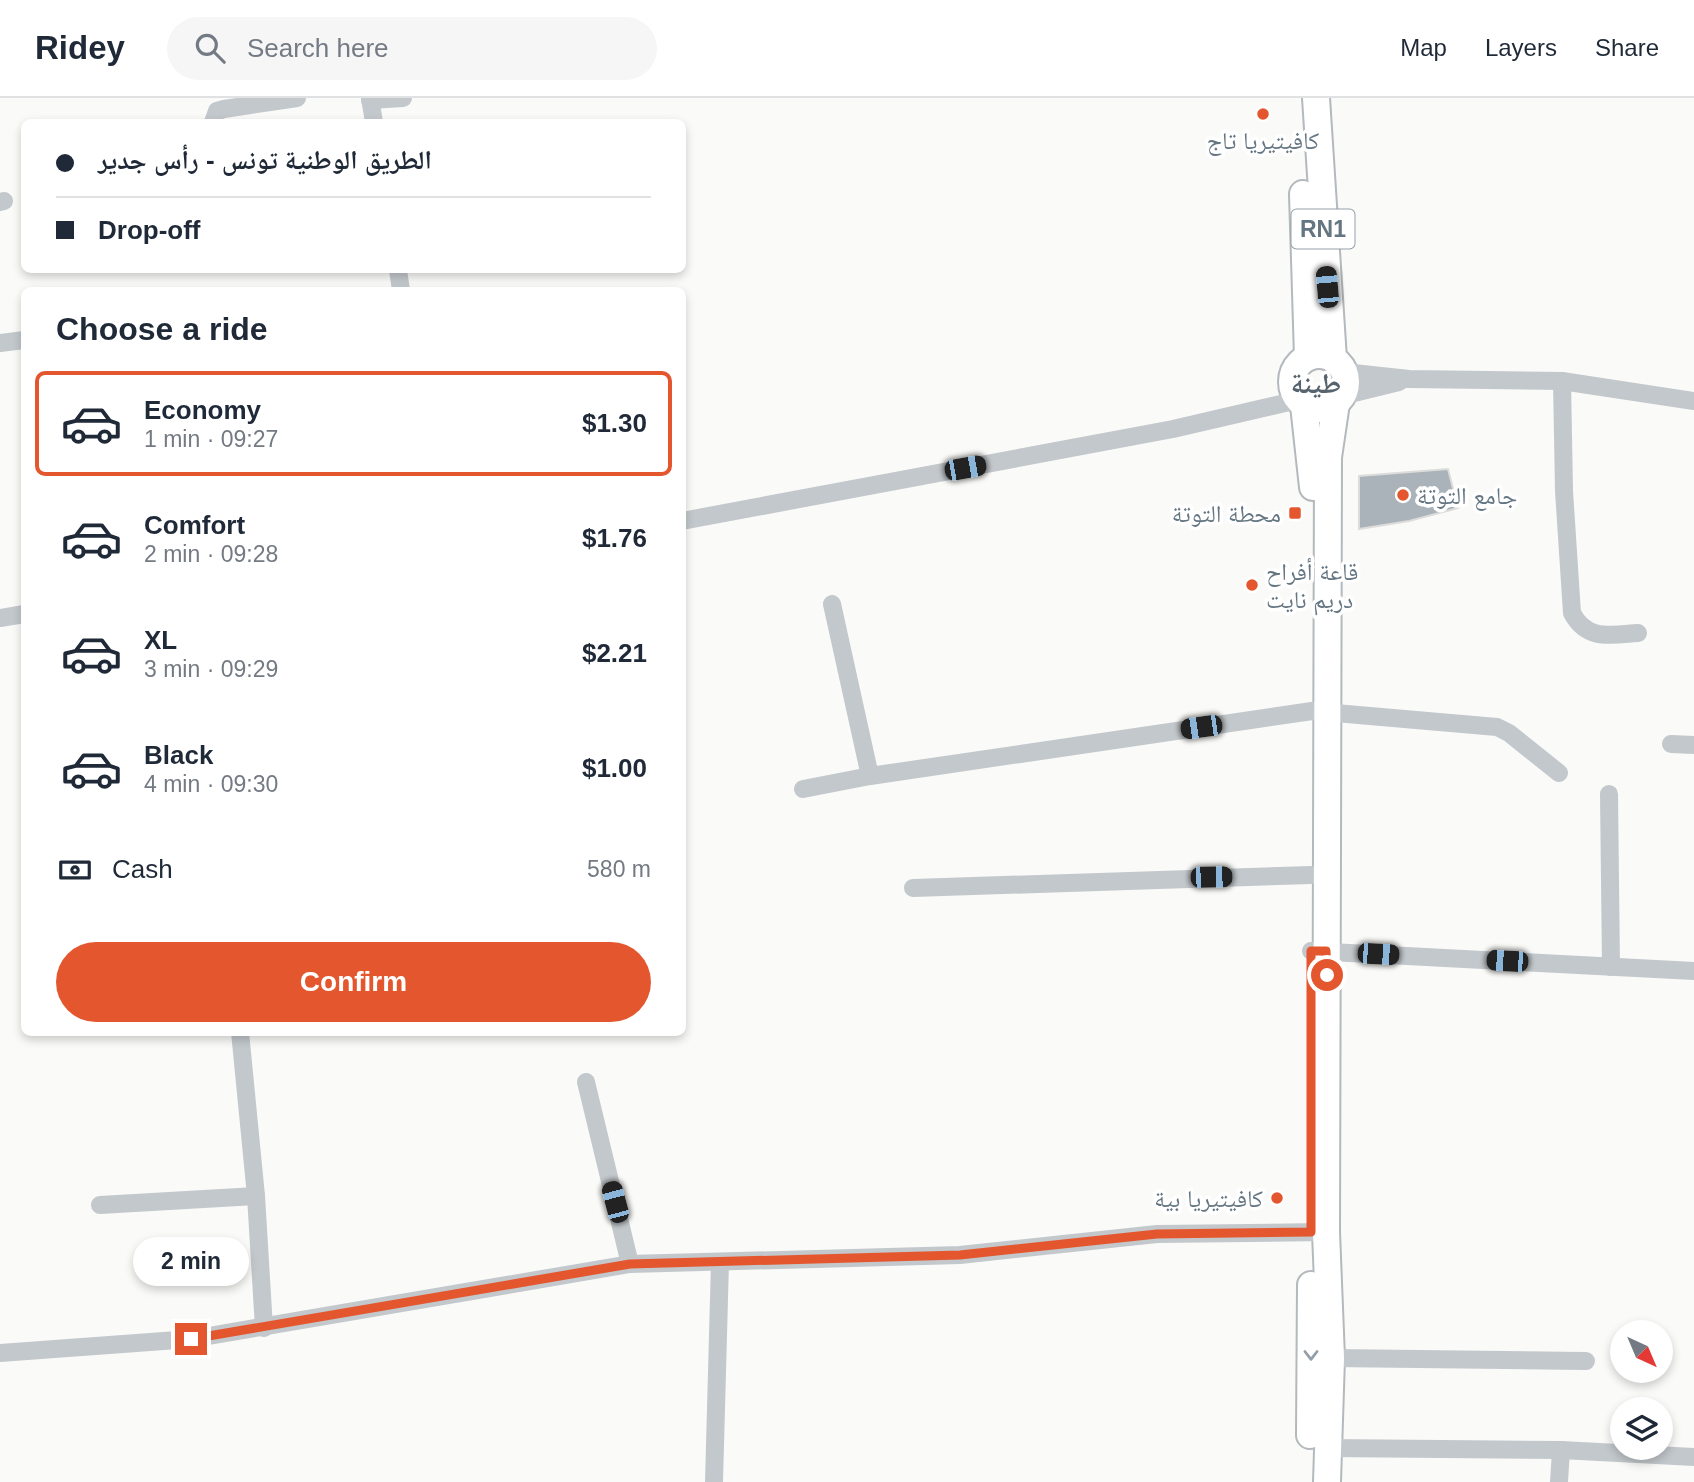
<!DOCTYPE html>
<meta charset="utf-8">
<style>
:root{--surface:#fff;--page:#f6f6f7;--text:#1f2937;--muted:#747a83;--line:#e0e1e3;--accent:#e4572e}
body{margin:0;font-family:Helvetica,"Noto Naskh Arabic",sans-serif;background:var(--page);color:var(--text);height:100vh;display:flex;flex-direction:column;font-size:26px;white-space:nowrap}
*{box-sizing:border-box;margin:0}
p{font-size:23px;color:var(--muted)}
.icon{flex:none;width:38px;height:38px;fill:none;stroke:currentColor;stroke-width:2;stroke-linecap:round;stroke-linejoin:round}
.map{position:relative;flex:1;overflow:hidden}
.sheet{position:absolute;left:21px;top:189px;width:665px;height:749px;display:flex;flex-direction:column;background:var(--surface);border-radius:10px;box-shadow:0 4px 10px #0003}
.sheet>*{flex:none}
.banner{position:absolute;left:21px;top:21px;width:665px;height:154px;border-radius:10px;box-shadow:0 4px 10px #0003;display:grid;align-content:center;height:154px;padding:0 35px;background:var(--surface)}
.needle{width:46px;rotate:136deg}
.buttons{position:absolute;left:1610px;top:1222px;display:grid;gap:14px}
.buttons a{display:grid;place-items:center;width:63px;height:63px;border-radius:50%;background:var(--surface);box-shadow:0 4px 10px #0003;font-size:35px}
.end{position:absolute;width:32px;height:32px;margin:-16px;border:9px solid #e4572e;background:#fff;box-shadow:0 0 0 4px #fff}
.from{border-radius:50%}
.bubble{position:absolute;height:49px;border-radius:24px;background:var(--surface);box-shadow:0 4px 10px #0003;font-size:23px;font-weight:800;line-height:49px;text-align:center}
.car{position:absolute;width:21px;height:42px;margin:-21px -10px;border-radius:9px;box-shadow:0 0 5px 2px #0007;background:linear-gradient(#222 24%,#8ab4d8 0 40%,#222 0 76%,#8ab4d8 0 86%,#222 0)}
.banner b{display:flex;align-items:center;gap:24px;height:66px;font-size:26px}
.banner b+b{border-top:2px solid var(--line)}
.banner i{width:18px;height:18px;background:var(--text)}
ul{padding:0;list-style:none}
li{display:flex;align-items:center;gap:21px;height:105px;margin:0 14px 10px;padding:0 21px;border:4px solid transparent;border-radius:10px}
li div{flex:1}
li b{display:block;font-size:26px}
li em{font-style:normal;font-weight:800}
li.on{border-color:var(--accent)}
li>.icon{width:63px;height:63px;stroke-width:1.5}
h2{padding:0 35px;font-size:32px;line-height:84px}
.pay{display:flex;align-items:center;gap:18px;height:77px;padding:0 35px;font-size:26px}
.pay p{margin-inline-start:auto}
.button{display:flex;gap:14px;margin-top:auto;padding:14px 35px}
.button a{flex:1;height:80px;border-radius:42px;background:var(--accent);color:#fff;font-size:28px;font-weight:800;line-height:80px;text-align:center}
header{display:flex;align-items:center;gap:42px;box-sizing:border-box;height:98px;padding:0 35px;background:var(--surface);border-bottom:2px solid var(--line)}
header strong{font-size:33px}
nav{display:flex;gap:38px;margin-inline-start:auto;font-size:24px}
.search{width:490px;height:63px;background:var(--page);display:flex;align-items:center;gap:18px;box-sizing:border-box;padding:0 24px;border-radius:38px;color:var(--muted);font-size:26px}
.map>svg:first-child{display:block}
.building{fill:#aab3b9;stroke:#dcdcda;stroke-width:2}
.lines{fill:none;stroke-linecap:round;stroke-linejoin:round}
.highway-casing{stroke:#b4b9bd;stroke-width:30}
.minor{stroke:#c3c8cc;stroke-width:18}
.highway{stroke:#fff;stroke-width:26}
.oneway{stroke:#939fa8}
.route{stroke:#e4572e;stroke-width:9}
.poi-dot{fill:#e4572e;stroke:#fff;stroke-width:2.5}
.labels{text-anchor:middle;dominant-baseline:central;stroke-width:7;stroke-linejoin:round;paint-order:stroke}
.shield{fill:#fff;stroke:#939fa8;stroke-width:2}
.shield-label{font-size:23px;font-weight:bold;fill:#657683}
.poi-label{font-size:24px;fill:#657683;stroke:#fff;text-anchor:start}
.quarter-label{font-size:28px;font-weight:bold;fill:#57646e;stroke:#fff}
</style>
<header>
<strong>Ridey</strong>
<div class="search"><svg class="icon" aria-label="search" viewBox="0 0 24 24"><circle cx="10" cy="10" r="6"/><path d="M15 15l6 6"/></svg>Search here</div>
<nav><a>Map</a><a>Layers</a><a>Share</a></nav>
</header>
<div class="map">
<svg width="1694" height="1384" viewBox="0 0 1694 1384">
<rect width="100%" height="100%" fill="#fafaf8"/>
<polygon class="building" points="1448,371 1458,410 1409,423 1359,431 1359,378"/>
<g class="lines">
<defs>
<g id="highway">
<polyline points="1316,0 1333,261"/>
<polyline points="1303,96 1308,259"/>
<circle cx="1319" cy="284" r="27"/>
<polyline points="1304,307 1313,389"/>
<polyline points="1310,1337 1311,1187"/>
<polyline points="1327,1384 1331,1260 1326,1134 1328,359 1336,305"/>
</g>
</defs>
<use href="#highway" class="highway-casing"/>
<g class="minor">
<polyline points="370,0 374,24"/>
<polyline points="370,2 403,0"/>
<polyline points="213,24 217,13 224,11 297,0"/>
<polyline points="0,104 4,103"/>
<polyline points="398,172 401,192"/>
<polyline points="0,245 24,242"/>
<polyline points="1344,274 1409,281 1562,283 1694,303"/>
<path d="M1562 283 1564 393 1572 515C1587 543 1610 537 1638 535"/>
<polyline points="1342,298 1399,284"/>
<polyline points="682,423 1173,331 1298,302"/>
<polyline points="832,506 870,678"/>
<polyline points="0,520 24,516"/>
<polyline points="1671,646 1694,647"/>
<polyline points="803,691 870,678 1312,613 1497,629 1509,635 1559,675"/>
<polyline points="1609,696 1611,869"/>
<polyline points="913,790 1311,777"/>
<polyline points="1311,853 1694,873"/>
<polyline points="240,934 256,1098 264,1230"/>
<polyline points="586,984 630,1166"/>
<polyline points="100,1107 256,1098"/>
<polyline points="0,1255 191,1241 630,1166 960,1157 1157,1136 1326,1134"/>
<polyline points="1331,1260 1586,1263"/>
<polyline points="1327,1350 1561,1352 1694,1359"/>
<polyline points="714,1384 720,1164"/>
<polyline points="1559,1384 1561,1352"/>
</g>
<use href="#highway" class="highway"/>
</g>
<defs><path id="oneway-chevron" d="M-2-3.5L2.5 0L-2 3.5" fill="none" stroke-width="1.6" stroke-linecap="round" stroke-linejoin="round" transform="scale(1.75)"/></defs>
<use class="oneway" href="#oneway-chevron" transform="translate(1311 1257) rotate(90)"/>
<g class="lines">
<polyline class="route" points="191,1241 630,1166 960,1157 1157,1136 1311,1134 1311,853 1326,853 1327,877"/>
</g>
<g class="poi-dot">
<circle cx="1263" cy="16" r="7"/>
<circle cx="1403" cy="397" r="7"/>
<rect x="1288" y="408" width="14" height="14" rx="3.5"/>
<circle cx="1252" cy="487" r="7"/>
<circle cx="1277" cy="1100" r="7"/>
</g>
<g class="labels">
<rect class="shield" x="1291.5" y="111.5" width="63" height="39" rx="5"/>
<g class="shield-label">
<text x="1323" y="131">RN1</text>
</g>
<g class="poi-label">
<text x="1263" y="42" text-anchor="middle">كافيتيريا تاج</text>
<text x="1417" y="397">جامع التوتة</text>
<text x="1281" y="415" text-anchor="end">محطة التوتة</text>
<text x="1266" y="473">قاعة أفراح<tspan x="1266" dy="28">دريم نايت</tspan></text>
<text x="1263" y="1100" text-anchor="end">كافيتيريا بية</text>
</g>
<g class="quarter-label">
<text x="1316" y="285">طينة</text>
</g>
</g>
</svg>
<div class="buttons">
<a><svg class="needle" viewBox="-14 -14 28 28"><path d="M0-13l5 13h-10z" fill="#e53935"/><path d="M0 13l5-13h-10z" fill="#747a83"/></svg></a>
<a><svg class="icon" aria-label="layers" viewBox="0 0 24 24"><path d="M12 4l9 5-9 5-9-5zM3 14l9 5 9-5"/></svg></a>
</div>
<i class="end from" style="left:1327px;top:877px"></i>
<i class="end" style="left:191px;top:1241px"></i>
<div class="bubble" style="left:133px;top:1139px;width:116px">2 min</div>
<i class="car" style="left:1327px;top:189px;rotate:355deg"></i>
<i class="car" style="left:965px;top:370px;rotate:80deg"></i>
<i class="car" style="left:1201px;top:629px;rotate:262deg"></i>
<i class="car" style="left:1211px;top:779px;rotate:89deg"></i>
<i class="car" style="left:1378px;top:856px;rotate:93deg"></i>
<i class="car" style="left:1507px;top:863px;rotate:273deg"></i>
<i class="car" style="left:615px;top:1104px;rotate:345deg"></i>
<div class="banner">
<b><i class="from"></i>الطريق الوطنية تونس - رأس جدير</b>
<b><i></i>Drop-off</b>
</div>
<section class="sheet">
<h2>Choose a ride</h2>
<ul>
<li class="on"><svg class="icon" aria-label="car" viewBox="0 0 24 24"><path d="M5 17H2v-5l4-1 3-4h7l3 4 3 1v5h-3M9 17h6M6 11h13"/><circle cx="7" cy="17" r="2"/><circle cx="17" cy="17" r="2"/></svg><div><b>Economy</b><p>1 min · 09:27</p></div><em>$1.30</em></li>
<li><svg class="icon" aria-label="car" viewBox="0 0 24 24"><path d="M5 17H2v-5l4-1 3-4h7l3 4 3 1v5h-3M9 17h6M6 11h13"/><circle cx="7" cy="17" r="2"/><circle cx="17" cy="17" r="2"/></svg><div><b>Comfort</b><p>2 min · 09:28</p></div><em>$1.76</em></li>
<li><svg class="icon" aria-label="car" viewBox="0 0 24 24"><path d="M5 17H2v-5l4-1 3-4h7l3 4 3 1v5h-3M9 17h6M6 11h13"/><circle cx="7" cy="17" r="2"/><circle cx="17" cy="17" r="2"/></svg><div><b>XL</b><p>3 min · 09:29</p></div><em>$2.21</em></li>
<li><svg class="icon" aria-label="car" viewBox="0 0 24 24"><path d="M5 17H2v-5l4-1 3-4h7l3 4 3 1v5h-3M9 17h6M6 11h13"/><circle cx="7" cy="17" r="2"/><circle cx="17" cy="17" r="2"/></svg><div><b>Black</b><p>4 min · 09:30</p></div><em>$1.00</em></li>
</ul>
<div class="pay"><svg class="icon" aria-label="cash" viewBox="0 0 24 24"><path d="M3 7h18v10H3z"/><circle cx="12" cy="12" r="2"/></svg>Cash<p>580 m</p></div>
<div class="button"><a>Confirm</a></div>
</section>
</div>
